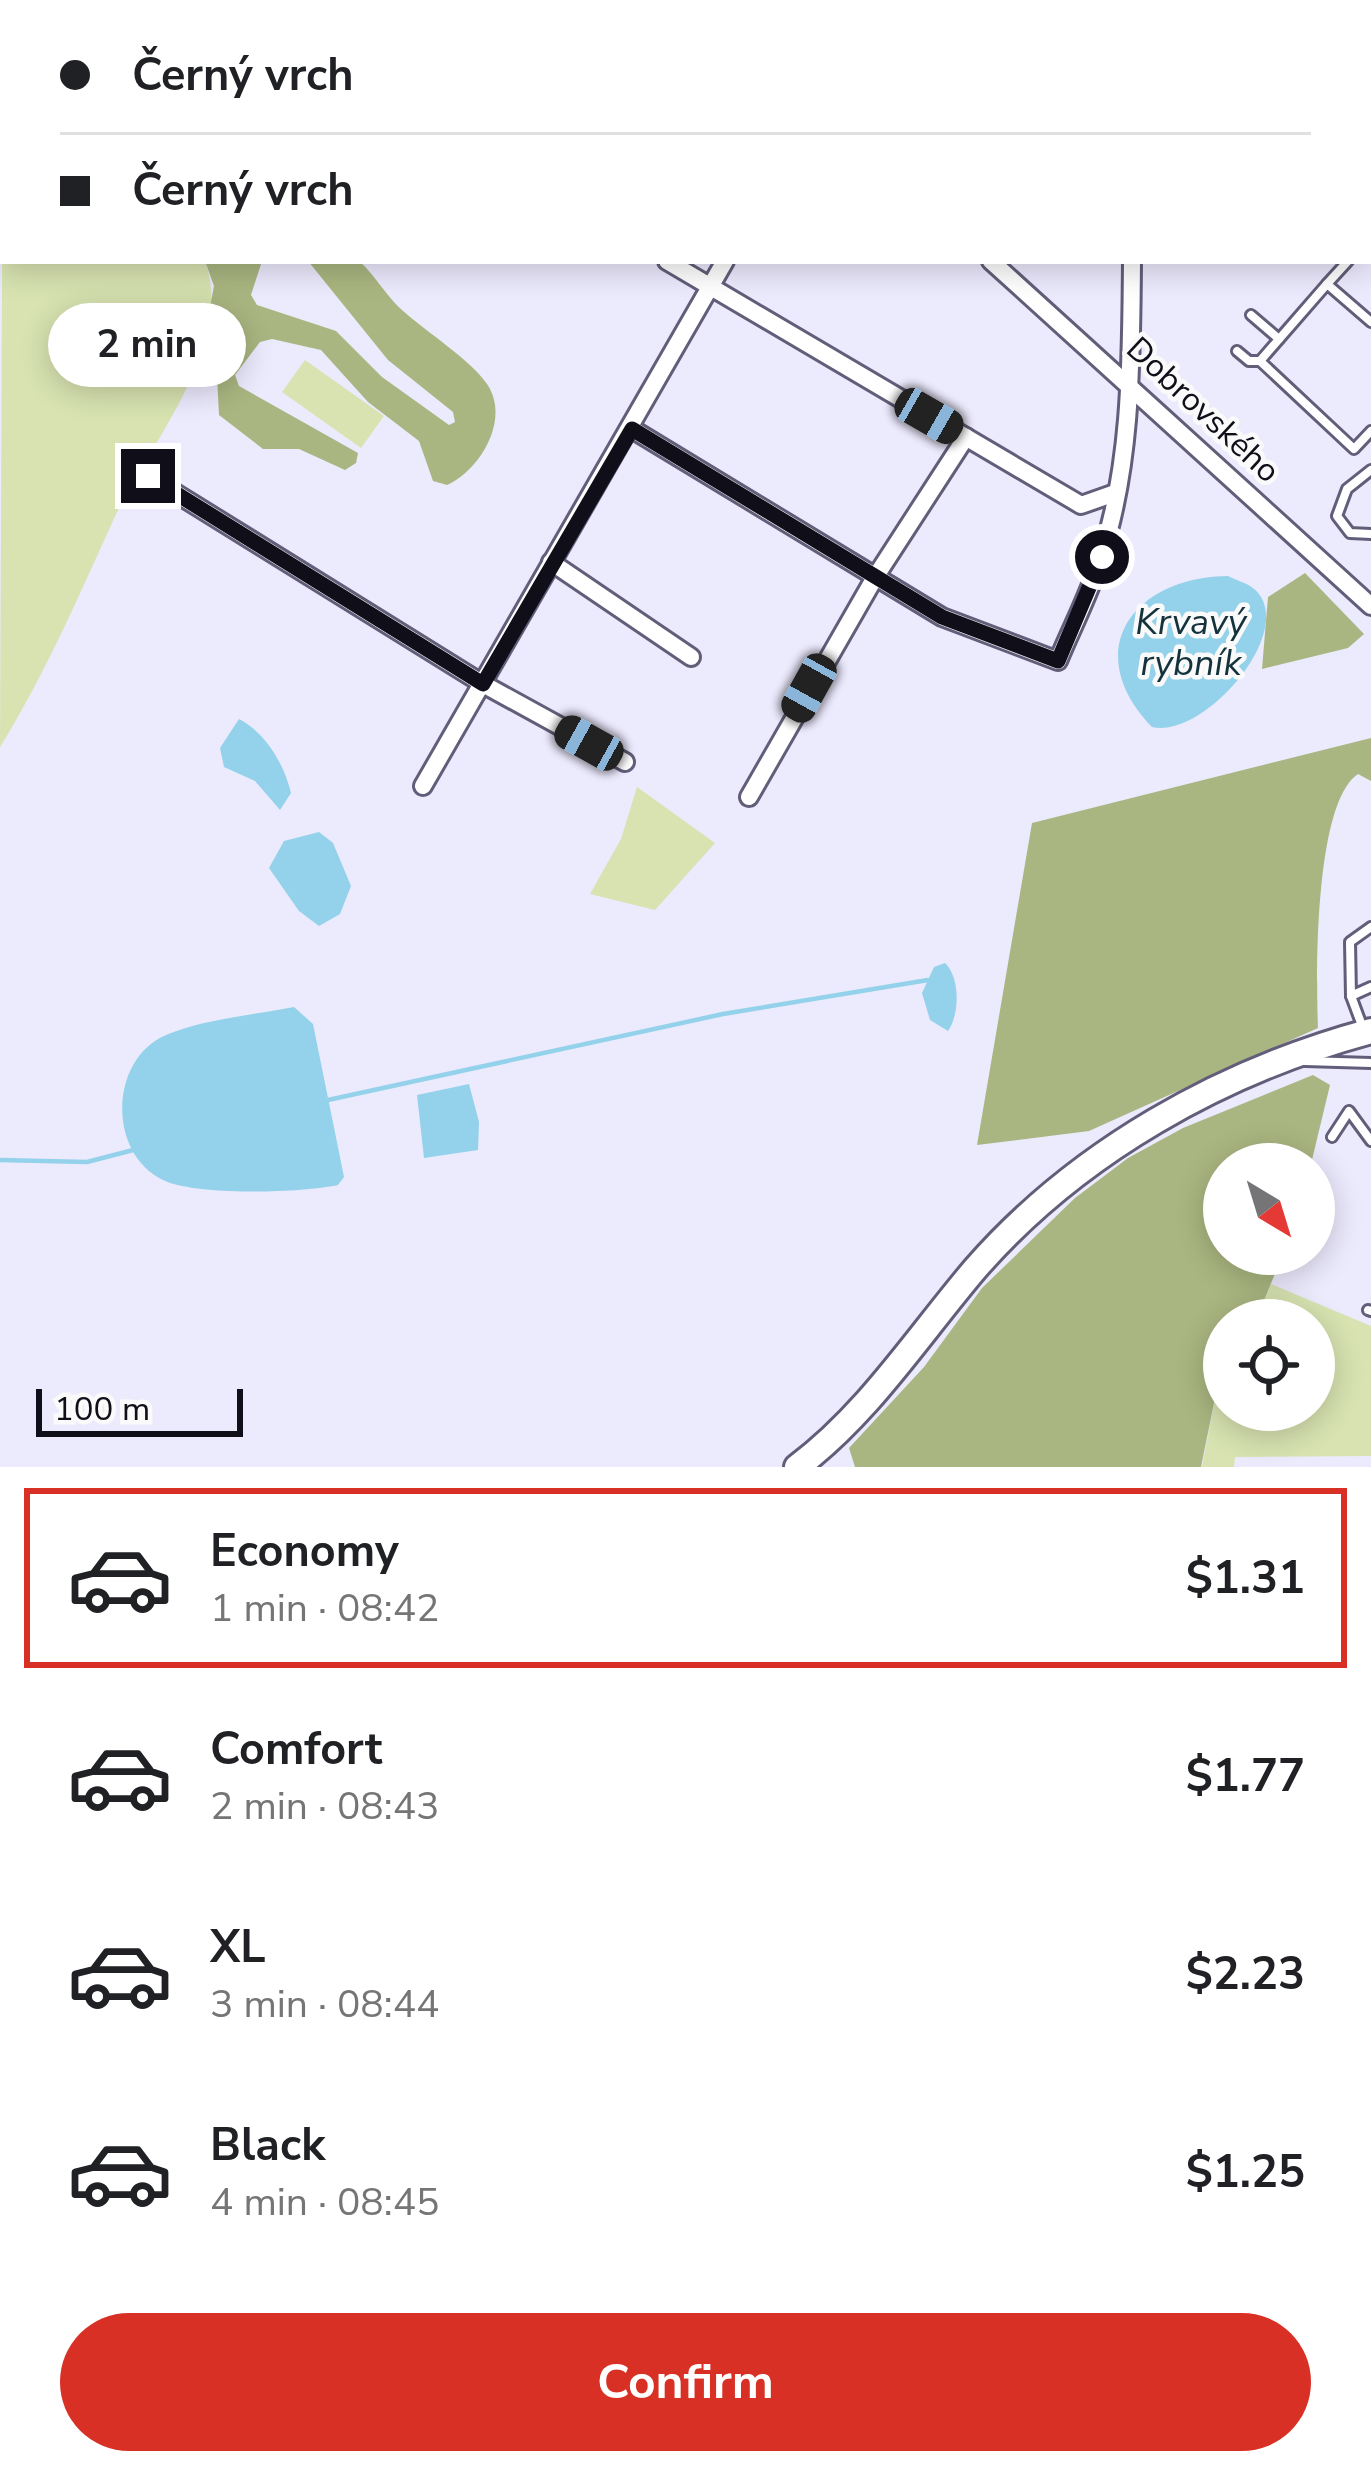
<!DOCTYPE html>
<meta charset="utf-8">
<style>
:root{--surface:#fff;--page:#f2f2f2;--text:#202124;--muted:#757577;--line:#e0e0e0;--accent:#d93025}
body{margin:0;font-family:"Nunito Sans",sans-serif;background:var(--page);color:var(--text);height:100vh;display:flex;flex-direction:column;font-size:45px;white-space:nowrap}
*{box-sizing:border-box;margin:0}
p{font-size:39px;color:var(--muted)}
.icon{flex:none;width:66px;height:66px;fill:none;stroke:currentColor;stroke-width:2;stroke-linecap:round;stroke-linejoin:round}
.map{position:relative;height:1467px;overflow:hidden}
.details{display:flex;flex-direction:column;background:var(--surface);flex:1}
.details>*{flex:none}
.top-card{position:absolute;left:0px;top:0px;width:1371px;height:264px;box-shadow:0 6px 30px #0003;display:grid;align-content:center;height:264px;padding:0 60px;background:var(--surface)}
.needle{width:78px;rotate:142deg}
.buttons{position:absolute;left:1203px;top:1143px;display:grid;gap:24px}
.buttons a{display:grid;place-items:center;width:132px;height:132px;border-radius:50%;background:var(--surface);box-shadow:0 6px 30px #0003;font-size:60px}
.scale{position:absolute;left:36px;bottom:30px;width:207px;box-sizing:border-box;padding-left:12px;border:6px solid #100e19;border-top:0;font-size:33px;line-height:42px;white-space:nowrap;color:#100e19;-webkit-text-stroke:9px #fafafa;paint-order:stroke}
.end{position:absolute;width:54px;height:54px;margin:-27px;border:15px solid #100e19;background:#fff;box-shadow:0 0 0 6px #fff}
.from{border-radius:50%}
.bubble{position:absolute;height:84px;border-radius:42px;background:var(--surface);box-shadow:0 6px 30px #0003;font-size:39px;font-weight:700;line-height:84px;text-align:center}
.car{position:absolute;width:36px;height:72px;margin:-36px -18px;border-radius:15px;box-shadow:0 0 9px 3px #0007;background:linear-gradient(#222 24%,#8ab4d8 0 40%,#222 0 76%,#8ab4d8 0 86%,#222 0)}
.top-card b{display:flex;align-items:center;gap:42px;height:114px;font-size:45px}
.top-card b+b{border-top:3px solid var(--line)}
.top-card i{width:30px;height:30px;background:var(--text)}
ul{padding:21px 0 0;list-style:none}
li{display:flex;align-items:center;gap:36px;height:180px;margin:0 24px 18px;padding:0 36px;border:6px solid transparent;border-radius:0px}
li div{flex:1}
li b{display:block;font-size:45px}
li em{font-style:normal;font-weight:700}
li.active{border-color:var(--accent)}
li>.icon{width:108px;height:108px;stroke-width:1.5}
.cta{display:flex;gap:24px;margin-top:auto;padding:24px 60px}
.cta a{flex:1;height:138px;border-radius:72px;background:var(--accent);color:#fff;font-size:48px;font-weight:700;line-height:138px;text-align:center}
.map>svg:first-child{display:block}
.green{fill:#d8e3b1}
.forest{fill:#aab681}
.water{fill:#93d2ea}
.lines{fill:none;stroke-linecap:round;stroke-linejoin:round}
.stream{stroke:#93d2ea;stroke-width:4.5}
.lane-casing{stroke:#625e7a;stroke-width:14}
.street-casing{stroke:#625e7a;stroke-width:22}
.secondary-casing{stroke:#625e7a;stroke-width:30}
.lane{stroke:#fff;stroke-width:8}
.street{stroke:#fff;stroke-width:16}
.secondary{stroke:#fff;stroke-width:24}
.route{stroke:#100e19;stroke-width:15}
.labels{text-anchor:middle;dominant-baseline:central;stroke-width:9;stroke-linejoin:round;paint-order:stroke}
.street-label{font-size:33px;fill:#100e19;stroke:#fafafa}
.water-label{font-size:36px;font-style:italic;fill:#13323c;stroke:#fafafa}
</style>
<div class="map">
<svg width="1371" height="1467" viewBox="0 0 1371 1467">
<rect width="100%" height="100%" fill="#eceafd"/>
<g class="green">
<path d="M3 47V261H205C236 347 145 449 112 523 77 600 44 676 0 747Z"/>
<polygon points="305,360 384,416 361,448 282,392"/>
<polygon points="637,787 715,843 655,910 590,894 621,839"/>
<polygon points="1271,1284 1371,1326 1371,1456 1235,1457 1234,1467 1202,1467 1217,1388 1224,1383 1224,1410 1314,1410 1314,1320 1256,1320"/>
</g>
<g class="forest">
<path d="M205 261H262L251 295 257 305 336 331 382 377 449 425 455 422 453 412 388 360 308 261H359C376 276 386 296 402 310 425 331 471 360 487 384 511 419 480 470 447 485L433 481 419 441 368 402 321 350 272 339 260 342 235 375 239 386 358 453 356 463 345 470 299 449H263L219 415 217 376 233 335 228 323 209 312 214 286Z"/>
<polygon points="1305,573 1364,634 1348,648 1262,669 1268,597"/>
<path d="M1371 738V781L1358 774C1314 803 1316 978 1318 1028L1089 1131 977 1145 1032 823Z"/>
<polygon points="1313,1075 1330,1085 1311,1164 1224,1164 1224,1254 1283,1254 1256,1320 1224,1320 1224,1383 1217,1388 1201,1467 855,1467 849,1448 924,1367 982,1288 1075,1198 1128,1158 1183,1128"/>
</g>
<g class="water">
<path d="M1228 576C1235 580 1247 583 1253 588 1301 626 1206 739 1152 727 1079 651 1133 577 1228 576Z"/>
<path d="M239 719C266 733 284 764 291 793L280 810 255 781 224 767 220 748Z"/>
<polygon points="319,832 333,843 351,886 340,914 319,926 299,911 269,868 284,841"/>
<path d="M945 963C960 977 960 1014 948 1031L930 1020 922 993 934 967Z"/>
<path d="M294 1007 313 1024 344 1177 338 1185C299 1193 208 1195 170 1183 107 1161 107 1060 166 1035 204 1019 254 1015 294 1007Z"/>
<polygon points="469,1084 479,1122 478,1150 424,1158 417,1095"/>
</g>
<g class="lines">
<g class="stream">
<polyline points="328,1100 723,1014 928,980"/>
<polyline points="0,1160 87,1162 137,1149"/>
</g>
<defs>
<g id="lane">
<polyline points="35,3 36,0"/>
<polyline points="0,39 3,38"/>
<polyline points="1368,201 1371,200"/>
<polyline points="1368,250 1371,250"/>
<polyline points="1327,284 1348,261"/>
<polyline points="1251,315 1279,339"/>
<polyline points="1371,322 1327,284 1260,361 1354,449 1371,431"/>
<polyline points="1237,351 1249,361 1260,361"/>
<polyline points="1371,470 1347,489 1337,516 1350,533 1371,534"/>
<polyline points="1351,996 1371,987"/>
<polyline points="1364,1031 1351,996 1350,942 1371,927"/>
<polyline points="1305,1061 1371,1063"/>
<polyline points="1332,1137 1349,1111 1371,1141"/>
<polyline points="1368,1310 1371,1311"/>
</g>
<g id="street">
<polyline points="585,0 589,3"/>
<polyline points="342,3 343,0"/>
<polyline points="533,3 535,0"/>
<polyline points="678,3 680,0"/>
<polyline points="1152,3 1152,0"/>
<polyline points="1368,70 1371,70"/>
<polyline points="667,261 1081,505 1115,493"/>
<polyline points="991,261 1371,606"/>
<path d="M632 429 942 617 1058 661C1072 627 1090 593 1101 557 1132 463 1131 359 1132 261"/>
<polyline points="148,476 483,684 625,762"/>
<polyline points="551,562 691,657"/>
<polyline points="423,786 725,261"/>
<polyline points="749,797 874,579 966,437"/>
</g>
<path id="secondary" d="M797 1467C868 1414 918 1336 975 1269 1077 1152 1222 1071 1371 1031"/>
</defs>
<use href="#lane" class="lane-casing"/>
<use href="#street" class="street-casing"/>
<use href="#secondary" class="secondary-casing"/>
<use href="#lane" class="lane"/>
<use href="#street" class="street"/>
<use href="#secondary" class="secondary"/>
</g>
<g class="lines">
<polyline class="route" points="148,476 483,684 632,429 942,617 1058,661 1102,557"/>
</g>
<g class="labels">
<g class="street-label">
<text transform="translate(1203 410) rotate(43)">Dobrovského</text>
</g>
<g class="water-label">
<text x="1191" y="622">Krvavý<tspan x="1191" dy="41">rybník</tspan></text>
</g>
</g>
</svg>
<div class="buttons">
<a><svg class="needle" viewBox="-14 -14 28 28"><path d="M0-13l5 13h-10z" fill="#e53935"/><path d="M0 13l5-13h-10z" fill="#757577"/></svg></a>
<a><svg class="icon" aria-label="locate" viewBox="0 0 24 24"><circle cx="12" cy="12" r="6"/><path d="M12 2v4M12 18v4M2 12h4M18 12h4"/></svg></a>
</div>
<div class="scale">100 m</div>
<i class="end from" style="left:1102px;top:557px"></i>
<i class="end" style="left:148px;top:476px"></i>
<div class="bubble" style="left:48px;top:303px;width:198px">2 min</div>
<i class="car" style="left:929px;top:416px;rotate:120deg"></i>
<i class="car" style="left:809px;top:688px;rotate:209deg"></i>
<i class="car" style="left:589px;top:743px;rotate:299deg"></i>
<div class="top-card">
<b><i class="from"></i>Černý vrch</b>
<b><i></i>Černý vrch</b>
</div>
</div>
<section class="details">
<ul>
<li class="active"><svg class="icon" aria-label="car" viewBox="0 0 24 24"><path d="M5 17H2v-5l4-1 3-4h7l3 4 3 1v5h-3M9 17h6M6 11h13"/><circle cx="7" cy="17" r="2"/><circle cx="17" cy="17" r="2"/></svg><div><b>Economy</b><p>1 min · 08:42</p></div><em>$1.31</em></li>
<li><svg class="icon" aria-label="car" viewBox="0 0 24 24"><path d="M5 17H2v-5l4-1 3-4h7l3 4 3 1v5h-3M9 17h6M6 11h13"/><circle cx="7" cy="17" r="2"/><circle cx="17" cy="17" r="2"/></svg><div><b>Comfort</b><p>2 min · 08:43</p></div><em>$1.77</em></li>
<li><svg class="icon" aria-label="car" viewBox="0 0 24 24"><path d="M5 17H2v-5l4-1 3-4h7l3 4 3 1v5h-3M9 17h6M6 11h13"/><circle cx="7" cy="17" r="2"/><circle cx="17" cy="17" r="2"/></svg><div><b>XL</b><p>3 min · 08:44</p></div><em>$2.23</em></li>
<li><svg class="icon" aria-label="car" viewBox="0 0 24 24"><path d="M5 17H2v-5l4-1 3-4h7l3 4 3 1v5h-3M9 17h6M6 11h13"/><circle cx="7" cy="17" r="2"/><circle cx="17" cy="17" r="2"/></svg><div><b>Black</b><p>4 min · 08:45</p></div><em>$1.25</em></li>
</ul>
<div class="cta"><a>Confirm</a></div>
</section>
